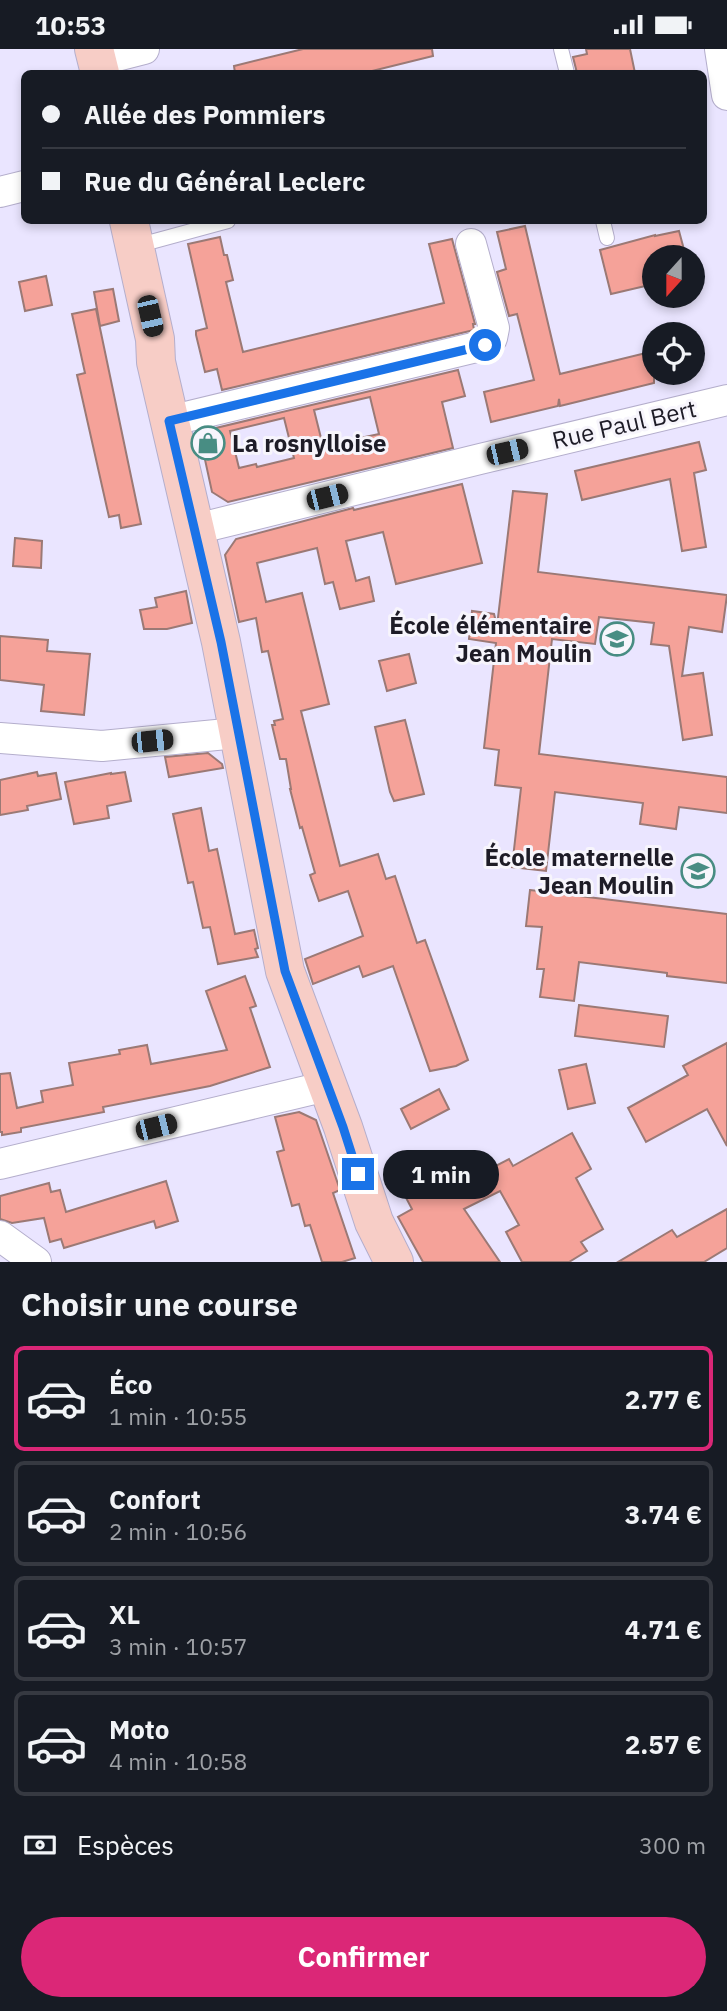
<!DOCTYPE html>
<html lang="fr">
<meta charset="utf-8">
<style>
:root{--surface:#171b24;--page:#20242c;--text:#f1f3f6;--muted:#9ea1a6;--line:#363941;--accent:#db2777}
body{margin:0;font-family:"IBM Plex Sans",sans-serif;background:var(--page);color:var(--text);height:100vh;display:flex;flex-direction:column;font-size:26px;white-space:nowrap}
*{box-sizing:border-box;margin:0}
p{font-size:23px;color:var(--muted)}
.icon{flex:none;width:38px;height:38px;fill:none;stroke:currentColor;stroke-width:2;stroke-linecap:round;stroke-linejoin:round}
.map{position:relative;height:1213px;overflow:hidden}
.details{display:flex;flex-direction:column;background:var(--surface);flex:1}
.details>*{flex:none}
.hud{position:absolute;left:21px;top:21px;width:686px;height:154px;border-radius:10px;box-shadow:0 4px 10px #0003;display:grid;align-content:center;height:154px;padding:0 21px;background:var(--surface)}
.needle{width:46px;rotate:201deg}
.buttons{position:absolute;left:642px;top:196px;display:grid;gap:14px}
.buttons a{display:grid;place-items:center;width:63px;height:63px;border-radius:50%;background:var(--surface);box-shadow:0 4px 10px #0003;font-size:35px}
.end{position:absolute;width:32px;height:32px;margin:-16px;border:9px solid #1a73e8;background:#fff;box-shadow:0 0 0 4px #fff}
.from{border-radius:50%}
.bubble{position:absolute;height:49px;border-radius:24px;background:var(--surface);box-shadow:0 4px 10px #0003;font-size:23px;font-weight:700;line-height:49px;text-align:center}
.car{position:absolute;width:21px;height:42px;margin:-21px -10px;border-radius:9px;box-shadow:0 0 5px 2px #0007;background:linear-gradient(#222 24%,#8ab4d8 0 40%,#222 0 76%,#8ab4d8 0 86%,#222 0)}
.hud b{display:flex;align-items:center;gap:24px;height:66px;font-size:26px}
.hud b+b{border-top:2px solid var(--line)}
.hud i{width:18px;height:18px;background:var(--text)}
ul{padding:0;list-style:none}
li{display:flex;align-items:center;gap:21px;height:105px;margin:0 14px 10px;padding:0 7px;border:4px solid var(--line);border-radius:10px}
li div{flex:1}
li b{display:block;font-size:26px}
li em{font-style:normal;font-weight:700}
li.on{border-color:var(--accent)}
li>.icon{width:63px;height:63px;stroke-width:1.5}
h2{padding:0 21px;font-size:32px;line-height:84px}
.pay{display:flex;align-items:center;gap:18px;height:77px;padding:0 21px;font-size:26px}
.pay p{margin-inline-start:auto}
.cta{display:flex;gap:14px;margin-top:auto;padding:14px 21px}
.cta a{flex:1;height:80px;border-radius:42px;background:var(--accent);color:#fff;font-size:28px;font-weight:700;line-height:80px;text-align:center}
.status{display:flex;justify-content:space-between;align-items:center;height:49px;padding:0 35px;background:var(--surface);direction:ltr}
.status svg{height:19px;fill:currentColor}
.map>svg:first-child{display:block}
.building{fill:#f5a299;stroke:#9b7975;stroke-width:2;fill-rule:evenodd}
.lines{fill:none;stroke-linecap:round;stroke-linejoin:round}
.service-casing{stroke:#b4aecc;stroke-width:16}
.minor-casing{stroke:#b4aecc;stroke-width:32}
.secondary-casing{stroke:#b4aecc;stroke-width:40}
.service{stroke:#fff;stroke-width:14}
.minor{stroke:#fff;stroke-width:30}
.secondary{stroke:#f7cdc6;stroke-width:38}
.route{stroke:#1a73e8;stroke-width:9}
.labels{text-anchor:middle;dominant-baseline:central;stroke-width:6;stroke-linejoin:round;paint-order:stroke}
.street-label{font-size:24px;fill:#1e1c27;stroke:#f7f5fc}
.poi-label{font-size:24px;font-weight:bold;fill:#1e1c27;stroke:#f7f5fc;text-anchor:end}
</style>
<div class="status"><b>10:53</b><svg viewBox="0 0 49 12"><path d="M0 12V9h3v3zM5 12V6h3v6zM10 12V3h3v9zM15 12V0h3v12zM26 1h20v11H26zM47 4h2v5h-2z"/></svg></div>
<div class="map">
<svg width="727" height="1213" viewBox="0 0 727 1213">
<rect width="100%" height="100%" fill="#eae5ff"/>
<g class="building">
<polygon points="303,0 432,0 433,7 364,24 235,24 234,17"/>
<polygon points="586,0 630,0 635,24 577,24 573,8 587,5"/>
<polygon points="525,177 560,325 654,302 654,334 560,357 559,350 558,357 491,373 484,343 534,331 517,265 509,267 497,223 506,220 497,183"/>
<polygon points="679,182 686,208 654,208 654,235 611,245 600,201 655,186 655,187"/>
<polygon points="220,188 224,206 227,206 233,231 226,233 243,303 444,254 429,195 452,190 475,275 473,275 474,281 222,341 217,320 205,323 196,286 196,282 207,279 188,195"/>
<polygon points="46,227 52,256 25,262 19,233"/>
<polygon points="113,240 119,272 100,277 94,243"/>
<polygon points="96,260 141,475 121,479 119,466 109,468 77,326 85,324 72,265"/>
<path d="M458 321 465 347 442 353 453 399 228 453 212 443 199 383ZM370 348 379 385 360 389 361 393 324 401 314 361ZM284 369 294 409 257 418 256 415 239 419 230 382Z"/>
<polygon points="699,393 706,421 694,424 706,498 682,502 670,430 582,451 575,422"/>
<polygon points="462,435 482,514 396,535 383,483 346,492 356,532 369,528 374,552 340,560 333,533 325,535 317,499 257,514 266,553 302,544 329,655 301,662 340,817 378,805 386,830 395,827 417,894 425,891 468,1011 456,1017 430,1022 393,917 363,928 359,917 313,935 305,910 363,887 348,842 319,852 310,826 315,824 302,778 300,779 290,740 291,740 286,710 280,710 272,676 275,676 274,672 283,670 268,602 262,603 256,569 239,573 225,506 236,490 353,459 354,461"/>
<polygon points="513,442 547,445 538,523 727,546 722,583 689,578 682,627 703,624 712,686 683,691 669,597 651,595 654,574 599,568 595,595 552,590 539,705 727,728 727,764 679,758 676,780 640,775 643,754 555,743 546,822 512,818 521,739 495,736 499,701 484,699 496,594 469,590 472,562 494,565 497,577"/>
<polygon points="15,489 42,492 41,519 13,517"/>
<polygon points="186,542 192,574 167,580 144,580 140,561 157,558 155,549"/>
<polygon points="0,587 48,591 47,602 90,605 84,666 41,662 44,636 0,631"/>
<polygon points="409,605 416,634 387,642 379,612"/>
<polygon points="405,671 424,745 394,752 390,743 375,678"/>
<polygon points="208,704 222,715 223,719 169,728 165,708"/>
<polygon points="37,723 38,727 56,724 61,750 27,757 28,761 0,766 0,731"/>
<polygon points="125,723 131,752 107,757 109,769 74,775 65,733 111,724 111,725"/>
<polygon points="201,759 209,802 217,800 235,885 254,881 258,899 255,900 258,908 218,915 210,878 203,879 193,833 188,834 173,765"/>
<polygon points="530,841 727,865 727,934 667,927 667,924 579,913 574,952 540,948 544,920 537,920 542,878 526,877"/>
<polygon points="245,927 256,957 250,959 270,1018 210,1037 103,1058 104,1063 21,1079 21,1083 2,1086 2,1083 0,1083 0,1025 10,1024 17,1059 43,1053 41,1042 73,1036 69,1014 120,1005 119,1001 147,996 151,1015 227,1001 206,942"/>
<polygon points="579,956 668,967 664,998 575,987"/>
<polygon points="727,994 727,1097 707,1060 646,1093 628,1059 688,1026 683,1017"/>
<polygon points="586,1015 595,1054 568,1060 559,1021"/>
<polygon points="439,1040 449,1060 411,1080 401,1060"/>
<polygon points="299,1063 316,1071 340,1141 333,1144 355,1209 342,1213 322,1213 310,1176 305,1177 299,1155 292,1157 277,1103 284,1101 275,1068"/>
<polygon points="572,1084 591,1120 576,1129 603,1180 581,1193 587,1202 569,1213 522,1213 506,1183 519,1176 500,1142 464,1160 500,1213 423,1213 398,1168 412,1160 395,1128 440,1105 457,1137 509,1110 513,1117"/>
<polygon points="166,1132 178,1172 156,1179 154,1172 64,1199 61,1190 50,1193 44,1169 12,1174 0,1170 0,1147 49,1134 51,1143 60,1141 66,1163"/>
<polygon points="727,1160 727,1199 704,1213 618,1213 672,1181 677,1188"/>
</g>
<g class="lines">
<defs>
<g id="service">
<polyline points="561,0 567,24"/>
<polyline points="603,172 607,189"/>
<polyline points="136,197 228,172"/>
</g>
<g id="minor">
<polyline points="720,0 727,46"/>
<polyline points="97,12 144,0"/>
<polyline points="0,143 24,137"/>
<polyline points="169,372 485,296 492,289 494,279 471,195"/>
<polyline points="196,480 480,410 727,351"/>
<polyline points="0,689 102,697 237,684"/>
<polyline points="0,1115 327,1037"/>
<polyline points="0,1187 36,1213"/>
</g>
<g id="secondary">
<polyline points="94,0 100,24"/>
<polyline points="129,172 155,290 156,313 221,593 285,922 343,1078 374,1173 394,1213"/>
</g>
</defs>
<use href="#service" class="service-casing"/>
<use href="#minor" class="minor-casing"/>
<use href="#secondary" class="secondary-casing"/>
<use href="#service" class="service"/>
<use href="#minor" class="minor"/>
<use href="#secondary" class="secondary"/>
</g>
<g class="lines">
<polyline class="route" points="358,1125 343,1078 285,922 221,593 169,372 485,296"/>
</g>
<defs>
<symbol id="shop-ring" viewBox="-11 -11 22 22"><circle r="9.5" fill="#f7f5fc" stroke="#488d83" stroke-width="1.5"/><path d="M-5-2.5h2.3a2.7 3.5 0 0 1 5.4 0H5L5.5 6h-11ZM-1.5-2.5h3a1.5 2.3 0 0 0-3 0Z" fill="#488d83"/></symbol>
<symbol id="school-ring" viewBox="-11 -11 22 22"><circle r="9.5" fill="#f7f5fc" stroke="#488d83" stroke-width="1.5"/><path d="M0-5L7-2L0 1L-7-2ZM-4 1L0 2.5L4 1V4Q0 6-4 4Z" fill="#488d83"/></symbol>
</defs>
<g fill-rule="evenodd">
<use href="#shop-ring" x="189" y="375" width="38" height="38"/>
<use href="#school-ring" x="598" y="571" width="38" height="38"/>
<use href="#school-ring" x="679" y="803" width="38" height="38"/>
</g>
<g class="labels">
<g class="street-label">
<text transform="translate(624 375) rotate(-13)">Rue Paul Bert</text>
</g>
<g class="poi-label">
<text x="232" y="394" text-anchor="start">La rosnylloise</text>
<text x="592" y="576">École élémentaire<tspan x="592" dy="28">Jean Moulin</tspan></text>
<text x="674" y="808">École maternelle<tspan x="674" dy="28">Jean Moulin</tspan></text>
</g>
</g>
</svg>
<div class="buttons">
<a><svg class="needle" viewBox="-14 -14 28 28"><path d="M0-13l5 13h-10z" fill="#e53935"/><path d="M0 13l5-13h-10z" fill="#9ea1a6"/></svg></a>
<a><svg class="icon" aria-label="locate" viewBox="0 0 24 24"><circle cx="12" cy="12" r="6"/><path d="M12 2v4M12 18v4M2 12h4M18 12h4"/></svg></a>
</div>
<i class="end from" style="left:485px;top:296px"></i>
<i class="end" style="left:358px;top:1125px"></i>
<div class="bubble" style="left:383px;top:1101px;width:116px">1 min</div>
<i class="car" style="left:150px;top:267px;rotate:167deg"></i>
<i class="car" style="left:507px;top:403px;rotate:77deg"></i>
<i class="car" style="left:327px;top:448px;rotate:76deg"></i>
<i class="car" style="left:152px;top:692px;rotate:84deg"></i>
<i class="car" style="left:156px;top:1078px;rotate:76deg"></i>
<div class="hud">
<b><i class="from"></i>Allée des Pommiers</b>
<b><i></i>Rue du Général Leclerc</b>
</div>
</div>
<section class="details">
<h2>Choisir une course</h2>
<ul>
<li class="on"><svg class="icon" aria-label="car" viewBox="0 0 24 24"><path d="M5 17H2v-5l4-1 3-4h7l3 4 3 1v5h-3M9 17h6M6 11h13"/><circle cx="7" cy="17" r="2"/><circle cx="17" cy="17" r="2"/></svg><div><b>Éco</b><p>1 min · 10:55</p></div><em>2.77 €</em></li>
<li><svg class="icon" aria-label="car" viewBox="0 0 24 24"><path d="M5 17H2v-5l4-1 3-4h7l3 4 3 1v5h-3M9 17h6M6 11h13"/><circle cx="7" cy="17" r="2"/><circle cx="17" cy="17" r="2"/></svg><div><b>Confort</b><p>2 min · 10:56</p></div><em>3.74 €</em></li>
<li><svg class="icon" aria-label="car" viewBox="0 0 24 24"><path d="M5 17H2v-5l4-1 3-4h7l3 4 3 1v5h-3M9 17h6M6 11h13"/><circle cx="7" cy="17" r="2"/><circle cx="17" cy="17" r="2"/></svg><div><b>XL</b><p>3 min · 10:57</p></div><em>4.71 €</em></li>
<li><svg class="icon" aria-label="car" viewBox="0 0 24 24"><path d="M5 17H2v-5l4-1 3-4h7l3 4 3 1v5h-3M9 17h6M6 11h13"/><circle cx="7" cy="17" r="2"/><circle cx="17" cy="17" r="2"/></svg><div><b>Moto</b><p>4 min · 10:58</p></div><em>2.57 €</em></li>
</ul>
<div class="pay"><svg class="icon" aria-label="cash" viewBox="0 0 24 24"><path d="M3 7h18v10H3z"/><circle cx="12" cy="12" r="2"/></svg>Espèces<p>300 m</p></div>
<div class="cta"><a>Confirmer</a></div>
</section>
